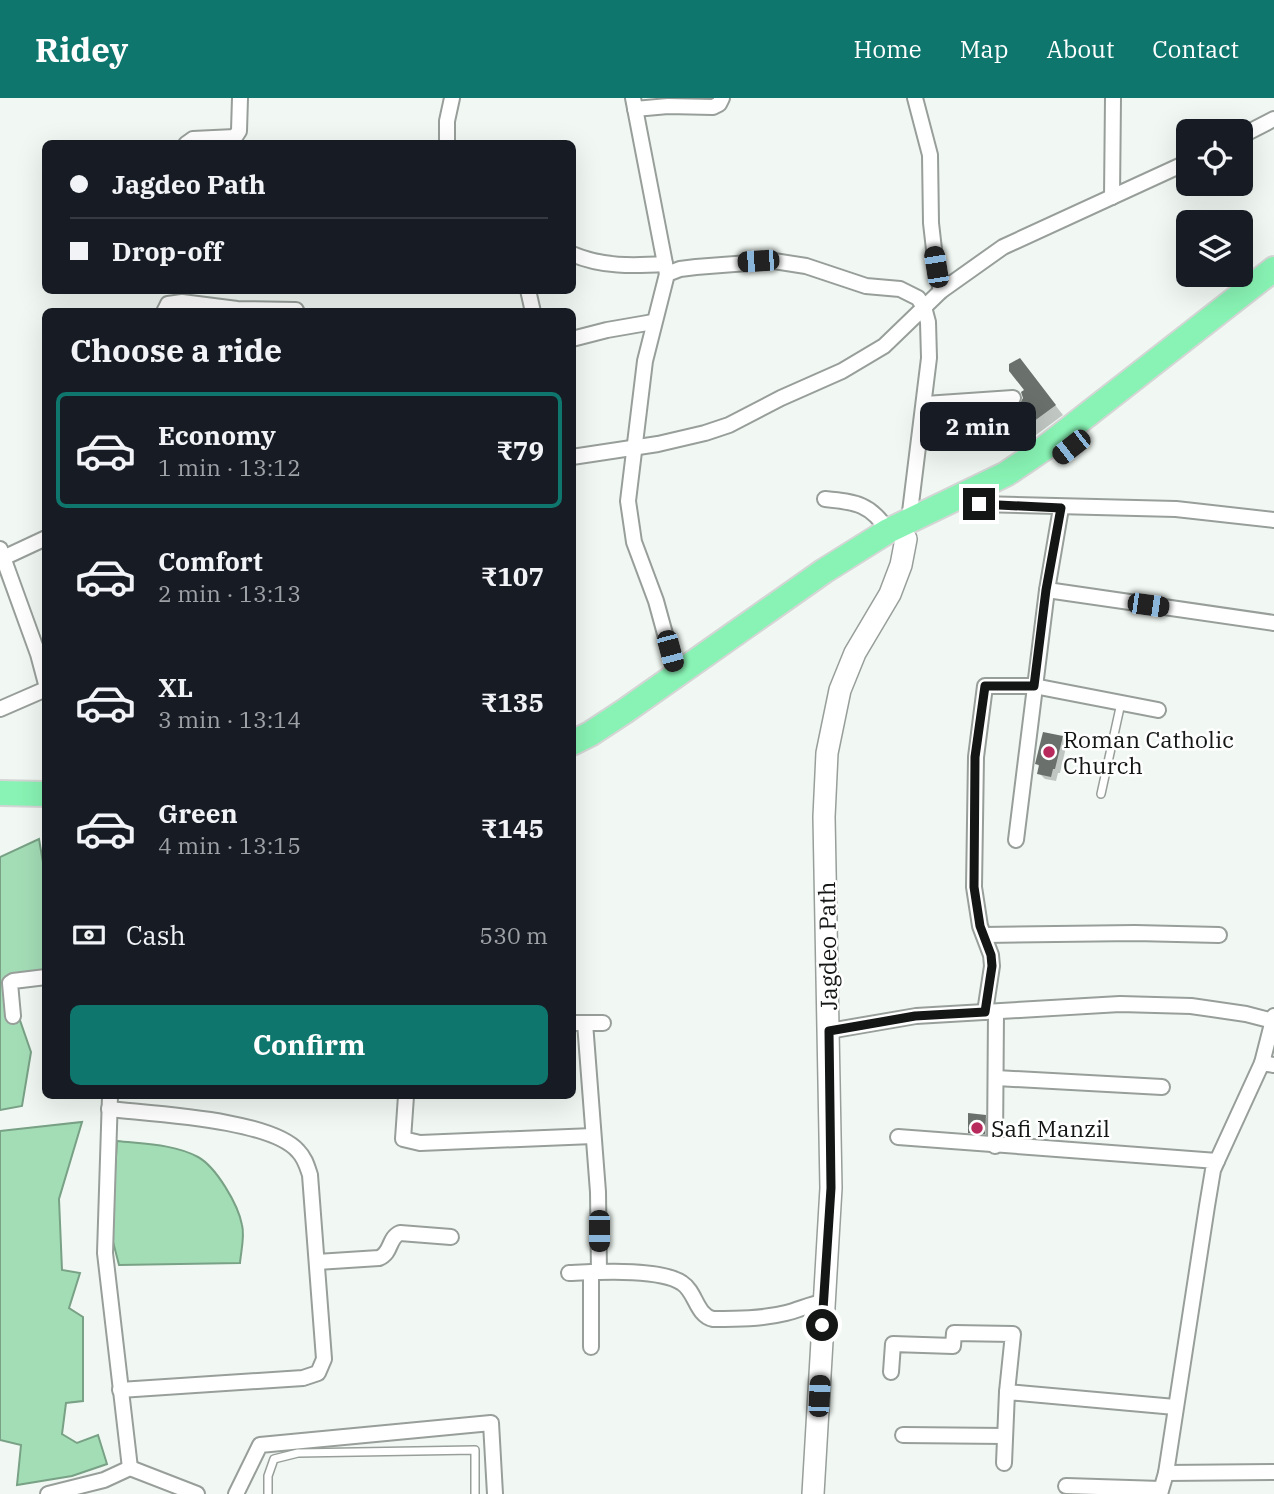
<!DOCTYPE html>
<meta charset="utf-8">
<style>
:root{--surface:#171b24;--page:#20242c;--text:#f1f3f6;--muted:#9ea1a6;--line:#363941;--accent:#0f766e}
body{margin:0;font-family:"IBM Plex Serif",serif;background:var(--page);color:var(--text);height:100vh;display:flex;flex-direction:column;font-size:26px;white-space:nowrap}
*{box-sizing:border-box;margin:0}
p{font-size:23px;color:var(--muted)}
.icon{flex:none;width:38px;height:38px;fill:none;stroke:currentColor;stroke-width:2;stroke-linecap:round;stroke-linejoin:round}
.map{position:relative;flex:1;overflow:hidden}
.details{position:absolute;left:42px;top:210px;width:534px;height:791px;display:flex;flex-direction:column;background:var(--surface);border-radius:10px;box-shadow:0 7px 28px #0002}
.details>*{flex:none}
.hud{position:absolute;left:42px;top:42px;width:534px;height:154px;border-radius:10px;box-shadow:0 7px 28px #0002;display:grid;align-content:center;height:154px;padding:0 28px;background:var(--surface)}
.controls{position:absolute;left:1176px;top:21px;display:grid;gap:14px}
.controls a{display:grid;place-items:center;width:77px;height:77px;border-radius:10px;background:var(--surface);box-shadow:0 7px 28px #0002;font-size:35px}
.end{position:absolute;width:32px;height:32px;margin:-16px;border:9px solid #131614;background:#fff;box-shadow:0 0 0 4px #fff}
.from{border-radius:50%}
.bubble{position:absolute;height:49px;border-radius:10px;background:var(--surface);box-shadow:0 7px 28px #0002;font-size:23px;font-weight:800;line-height:49px;text-align:center}
.car{position:absolute;width:21px;height:42px;margin:-21px -10px;border-radius:9px;box-shadow:0 0 5px 2px #0007;background:linear-gradient(#222 24%,#8ab4d8 0 40%,#222 0 76%,#8ab4d8 0 86%,#222 0)}
.hud b{display:flex;align-items:center;gap:24px;height:66px;font-size:26px}
.hud b+b{border-top:2px solid var(--line)}
.hud i{width:18px;height:18px;background:var(--text)}
ul{padding:0;list-style:none}
li{display:flex;align-items:center;gap:21px;height:116px;margin:0 14px 10px;padding:0 14px;border:4px solid transparent;border-radius:10px}
li div{flex:1}
li b{display:block;font-size:26px}
li em{font-style:normal;font-weight:800}
li.selected{border-color:var(--accent)}
li>.icon{width:63px;height:63px;stroke-width:1.5}
h2{padding:0 28px;font-size:32px;line-height:84px}
.pay{display:flex;align-items:center;gap:18px;height:77px;padding:0 28px;font-size:26px}
.pay p{margin-inline-start:auto}
.action{display:flex;gap:14px;margin-top:auto;padding:14px 28px}
.action a{flex:1;height:80px;border-radius:10px;background:var(--accent);color:#fff;font-size:28px;font-weight:800;line-height:80px;text-align:center}
header{display:flex;align-items:center;gap:42px;box-sizing:border-box;height:98px;padding:0 35px;background:var(--accent);color:#fff}
header strong{font-size:33px}
nav{display:flex;gap:38px;margin-inline-start:auto;font-size:24px}
.map>svg:first-child{display:block}
.water{fill:#a3ddb6;stroke:#78a185;stroke-width:2}
.shadow{fill:#0003}
.building{fill:#6a706c}
.lines{fill:none;stroke-linecap:round;stroke-linejoin:round}
.service-casing{stroke:#989f9a;stroke-width:10}
.minor-casing{stroke:#989f9a;stroke-width:18}
.secondary-casing{stroke:#989f9a;stroke-width:24}
.trunk-casing{stroke:#d5d5d5;stroke-width:28}
.service{stroke:#fff;stroke-width:7}
.minor{stroke:#fff;stroke-width:14}
.secondary{stroke:#fff;stroke-width:21}
.trunk{stroke:#88f3b4;stroke-width:24}
.route{stroke:#131614;stroke-width:9}
.poi-dot{fill:#b8295c;stroke:#fff;stroke-width:2.5}
.labels{text-anchor:middle;dominant-baseline:central;stroke-width:5;stroke-linejoin:round;paint-order:stroke}
.poi-label{font-size:23px;fill:#131614;stroke:#fff;text-anchor:start}
.street-label{font-size:23px;fill:#131614;stroke:#fff}
</style>
<header>
<strong>Ridey</strong>
<nav><a>Home</a><a>Map</a><a>About</a><a>Contact</a></nav>
</header>
<div class="map">
<svg width="1274" height="1396" viewBox="0 0 1274 1396">
<rect width="100%" height="100%" fill="#f1f8f3"/>
<g class="water">
<polygon points="39,741 45,776 45,880 13,883 15,908 31,954 22,1008 0,1012 0,759"/>
<polygon points="82,1024 59,1101 62,1172 80,1175 69,1210 83,1219 83,1303 66,1305 62,1336 77,1345 98,1337 107,1366 72,1378 17,1387 21,1347 0,1342 0,1033"/>
<path d="M117 1043C143 1046 174 1046 198 1059 216 1069 238 1106 242 1127 245 1138 241 1153 240 1165L119 1167 111 1136Z"/>
</g>
<g class="shadow">
<polygon points="1020,262 1063,317 1032,340 1024,332 1021,308 1026,292"/>
<polygon points="1062,640 1067,645 1060,675 1058,675 1056,683 1045,681 1039,675 1040,669 1037,666"/>
<polygon points="985,1018 990,1024 990,1041 975,1039 970,1034"/>
</g>
<g class="building">
<polygon points="1020,260 1056,307 1022,332 1019,307 1023,300 1021,294 1024,292 1009,273 1009,266"/>
<polygon points="1043,634 1063,638 1055,671 1053,671 1051,679 1037,676 1039,667 1035,666"/>
<polygon points="968,1015 986,1017 985,1036 968,1035"/>
</g>
<g class="lines">
<defs>
<g id="service">
<polyline points="1101,696 1121,605"/>
<polyline points="268,1396 268,1378 274,1361 298,1355 475,1352 475,1396"/>
</g>
<g id="minor">
<polyline points="633,0 667,176"/>
<polyline points="915,0 930,57 931,125 936,169 941,193"/>
<polyline points="635,11 668,8 713,9 719,6 722,0"/>
<polyline points="1241,38 1274,21"/>
<polyline points="186,46 193,41 235,39 239,33 240,0"/>
<polyline points="447,46 447,23 452,0"/>
<polyline points="1112,99 1113,0"/>
<path d="M572 156C602 169 633 168 665 166"/>
<polyline points="528,192 533,214"/>
<polyline points="164,214 168,206 182,204 237,211 296,212"/>
<polyline points="572,241 607,232 653,224"/>
<polyline points="925,306 1013,300"/>
<polyline points="572,359 658,346 705,335 729,327 781,300 842,273 884,248 941,193 1003,149 1188,64"/>
<path d="M825 401C856 404 871 406 888 433"/>
<polyline points="979,406 1176,411 1274,422"/>
<polyline points="0,451 38,556 46,586"/>
<polyline points="3,460 46,440"/>
<polyline points="1047,492 1274,525"/>
<polyline points="676,576 656,503 634,444 628,403 645,263 667,176 680,171 696,169 774,163 806,168 866,188 900,191 918,200 924,209 928,224 929,260 909,422"/>
<polyline points="0,611 46,591"/>
<polyline points="1016,742 1047,492 1061,410"/>
<polyline points="984,837 1135,835 1219,837"/>
<polyline points="985,914 992,868 991,857 980,828 974,789 976,659 985,588 1034,588 1158,612"/>
<polyline points="13,918 10,885 13,883 46,879"/>
<polyline points="572,925 603,925"/>
<polyline points="585,925 598,1094 599,1174"/>
<polyline points="829,933 916,918 1120,906 1191,908 1246,916 1273,923"/>
<polyline points="1262,965 1274,918"/>
<polyline points="996,980 1162,989"/>
<polyline points="110,998 105,1155 130,1370"/>
<polyline points="406,998 403,1041 420,1045 593,1038"/>
<path d="M109 1011C152 1016 270 1021 298 1053 305 1060 307 1068 310 1077L324 1261 318 1275 303 1280 120 1292"/>
<polyline points="898,1039 1217,1063 1213,1072 1207,1108 1166,1375 1160,1396"/>
<polyline points="995,1048 996,914"/>
<polyline points="1217,1063 1262,965 1274,967"/>
<path d="M317 1164 379 1160C392 1155 388 1140 400 1135L451 1139"/>
<path d="M569 1175C596 1174 660 1170 682 1185 696 1194 696 1217 713 1221 736 1221 762 1221 786 1215 799 1212 810 1206 824 1204"/>
<polyline points="591,1249 591,1174"/>
<polyline points="891,1274 893,1246 953,1248 954,1235 1013,1236 1007,1294"/>
<polyline points="903,1337 1005,1338"/>
<polyline points="1004,1365 1007,1294 1175,1309"/>
<polyline points="1166,1375 1274,1374"/>
<polyline points="1066,1388 1161,1391"/>
<polyline points="48,1396 104,1382 130,1370 197,1396"/>
<polyline points="236,1396 260,1347 491,1325 495,1396"/>
</g>
<polyline id="secondary" points="813,1396 831,1090 824,719 827,655 840,592 855,555 890,496 901,467 906,441"/>
<g id="trunk">
<polyline points="572,645 590,636 625,613 824,473 888,433 1006,376 1046,349 1274,171"/>
<polyline points="0,695 46,696"/>
</g>
</defs>
<use href="#service" class="service-casing"/>
<use href="#minor" class="minor-casing"/>
<use href="#secondary" class="secondary-casing"/>
<use href="#trunk" class="trunk-casing"/>
<use href="#service" class="service"/>
<use href="#minor" class="minor"/>
<use href="#secondary" class="secondary"/>
<use href="#trunk" class="trunk"/>
</g>
<g class="lines">
<polyline class="route" points="822,1227 831,1090 829,933 915,918 985,914 992,868 991,857 980,828 974,789 975,659 985,588 1034,588 1046,492 1061,410 979,406"/>
</g>
<g class="poi-dot">
<circle cx="1049" cy="654" r="7"/>
<circle cx="977" cy="1030" r="7"/>
</g>
<g class="labels">
<g class="poi-label">
<text x="1063" y="641">Roman Catholic<tspan x="1063" dy="26">Church</tspan></text>
<text x="991" y="1030">Safi Manzil</text>
</g>
<g class="street-label">
<text transform="translate(827 848) rotate(-91)">Jagdeo Path</text>
</g>
</g>
</svg>
<div class="controls">
<a><svg class="icon" aria-label="locate" viewBox="0 0 24 24"><circle cx="12" cy="12" r="6"/><path d="M12 2v4M12 18v4M2 12h4M18 12h4"/></svg></a>
<a><svg class="icon" aria-label="layers" viewBox="0 0 24 24"><path d="M12 4l9 5-9 5-9-5zM3 14l9 5 9-5"/></svg></a>
</div>
<i class="end from" style="left:822px;top:1227px"></i>
<i class="end" style="left:979px;top:406px"></i>
<div class="bubble" style="left:920px;top:304px;width:116px">2 min</div>
<i class="car" style="left:758px;top:163px;rotate:266deg"></i>
<i class="car" style="left:936px;top:169px;rotate:351deg"></i>
<i class="car" style="left:1071px;top:349px;rotate:232deg"></i>
<i class="car" style="left:1148px;top:507px;rotate:98deg"></i>
<i class="car" style="left:670px;top:553px;rotate:165deg"></i>
<i class="car" style="left:599px;top:1133px;rotate:180deg"></i>
<i class="car" style="left:819px;top:1298px;rotate:3deg"></i>
<div class="hud">
<b><i class="from"></i>Jagdeo Path</b>
<b><i></i>Drop-off</b>
</div>
<section class="details">
<h2>Choose a ride</h2>
<ul>
<li class="selected"><svg class="icon" aria-label="car" viewBox="0 0 24 24"><path d="M5 17H2v-5l4-1 3-4h7l3 4 3 1v5h-3M9 17h6M6 11h13"/><circle cx="7" cy="17" r="2"/><circle cx="17" cy="17" r="2"/></svg><div><b>Economy</b><p>1 min · 13:12</p></div><em>₹79</em></li>
<li><svg class="icon" aria-label="car" viewBox="0 0 24 24"><path d="M5 17H2v-5l4-1 3-4h7l3 4 3 1v5h-3M9 17h6M6 11h13"/><circle cx="7" cy="17" r="2"/><circle cx="17" cy="17" r="2"/></svg><div><b>Comfort</b><p>2 min · 13:13</p></div><em>₹107</em></li>
<li><svg class="icon" aria-label="car" viewBox="0 0 24 24"><path d="M5 17H2v-5l4-1 3-4h7l3 4 3 1v5h-3M9 17h6M6 11h13"/><circle cx="7" cy="17" r="2"/><circle cx="17" cy="17" r="2"/></svg><div><b>XL</b><p>3 min · 13:14</p></div><em>₹135</em></li>
<li><svg class="icon" aria-label="car" viewBox="0 0 24 24"><path d="M5 17H2v-5l4-1 3-4h7l3 4 3 1v5h-3M9 17h6M6 11h13"/><circle cx="7" cy="17" r="2"/><circle cx="17" cy="17" r="2"/></svg><div><b>Green</b><p>4 min · 13:15</p></div><em>₹145</em></li>
</ul>
<div class="pay"><svg class="icon" aria-label="cash" viewBox="0 0 24 24"><path d="M3 7h18v10H3z"/><circle cx="12" cy="12" r="2"/></svg>Cash<p>530 m</p></div>
<div class="action"><a>Confirm</a></div>
</section>
</div>
